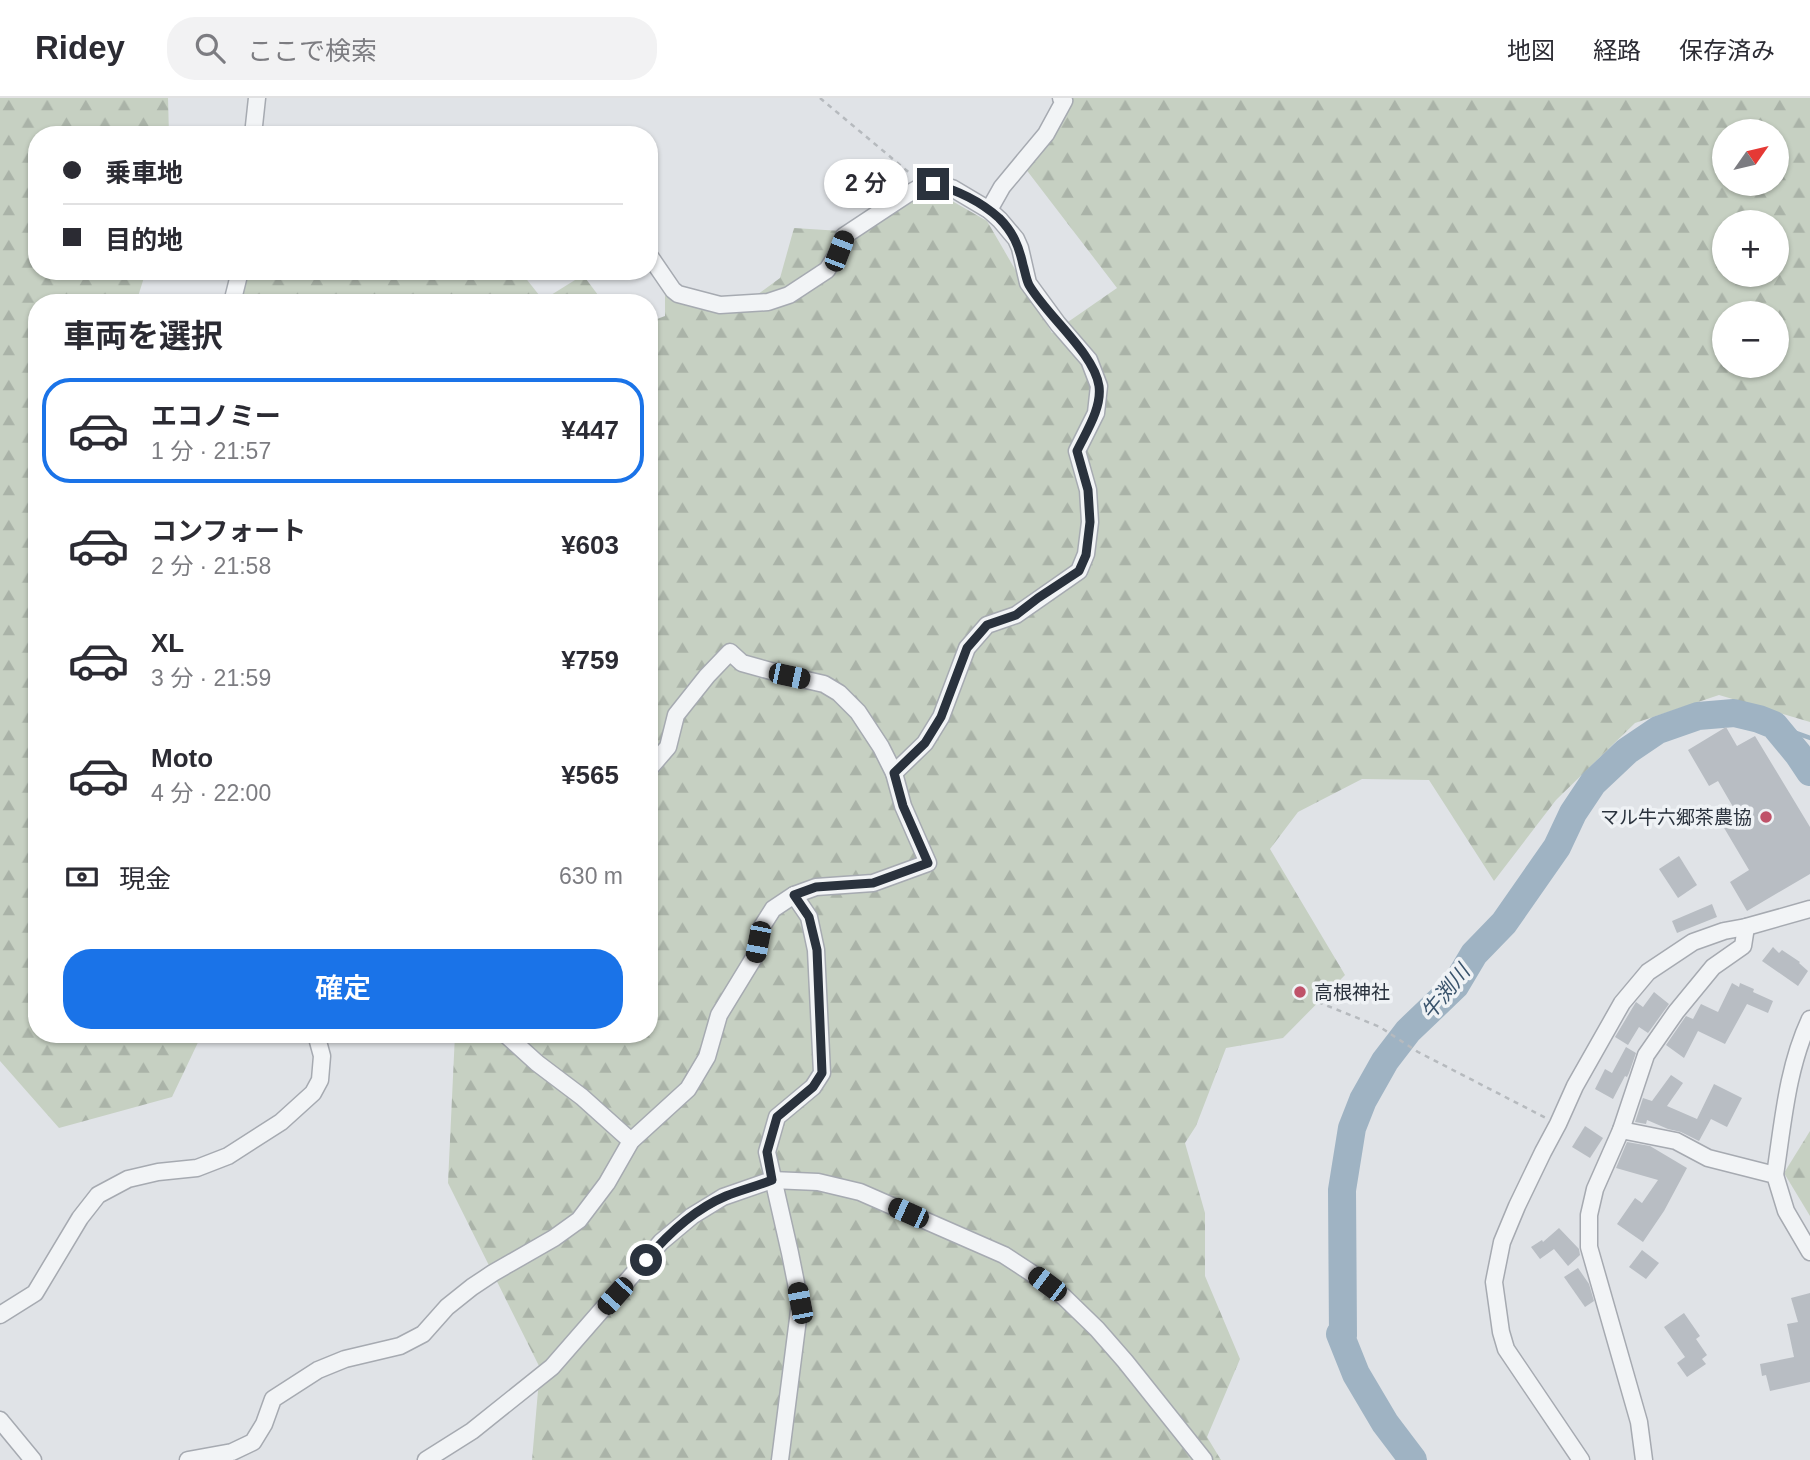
<!DOCTYPE html>
<html lang="ja">
<meta charset="utf-8">
<style>
:root{--surface:#fff;--page:#f2f2f3;--text:#2b2b33;--muted:#7c7c81;--line:#e1e1e2;--accent:#1a73e8}
body{margin:0;font-family:Helvetica,"Noto Sans JP",sans-serif;background:var(--page);color:var(--text);height:100vh;display:flex;flex-direction:column;font-size:26px;white-space:nowrap}
*{box-sizing:border-box;margin:0}
p{font-size:23px;color:var(--muted)}
.icon{flex:none;width:38px;height:38px;fill:none;stroke:currentColor;stroke-width:2;stroke-linecap:round;stroke-linejoin:round}
.map{position:relative;flex:1;overflow:hidden}
.sheet{position:absolute;left:28px;top:196px;width:630px;height:749px;display:flex;flex-direction:column;background:var(--surface);border-radius:28px;box-shadow:0 2px 5px #0004}
.sheet>*{flex:none}
.guide{position:absolute;left:28px;top:28px;width:630px;height:154px;border-radius:28px;box-shadow:0 2px 5px #0004;display:grid;align-content:center;height:154px;padding:0 35px;background:var(--surface)}
.needle{width:46px;rotate:56deg}
.fabs{position:absolute;left:1712px;top:21px;display:grid;gap:14px}
.fabs a{display:grid;place-items:center;width:77px;height:77px;border-radius:50%;background:var(--surface);box-shadow:0 2px 5px #0004;font-size:35px}
.end{position:absolute;width:32px;height:32px;margin:-16px;border:9px solid #2a323d;background:#fff;box-shadow:0 0 0 4px #fff}
.from{border-radius:50%}
.bubble{position:absolute;height:49px;border-radius:24px;background:var(--surface);box-shadow:0 2px 5px #0004;font-size:23px;font-weight:600;line-height:49px;text-align:center}
.car{position:absolute;width:21px;height:42px;margin:-21px -10px;border-radius:9px;box-shadow:0 0 5px 2px #0007;background:linear-gradient(#222 24%,#8ab4d8 0 40%,#222 0 76%,#8ab4d8 0 86%,#222 0)}
.guide b{display:flex;align-items:center;gap:24px;height:66px;font-size:26px}
.guide b+b{border-top:2px solid var(--line)}
.guide i{width:18px;height:18px;background:var(--text)}
ul{padding:0;list-style:none}
li{display:flex;align-items:center;gap:21px;height:105px;margin:0 14px 10px;padding:0 21px;border:4px solid transparent;border-radius:28px}
li div{flex:1}
li b{display:block;font-size:26px}
li em{font-style:normal;font-weight:600}
li.selected{border-color:var(--accent)}
li>.icon{width:63px;height:63px;stroke-width:1.5}
h2{padding:0 35px;font-size:32px;line-height:84px}
.pay{display:flex;align-items:center;gap:18px;height:77px;padding:0 35px;font-size:26px}
.pay p{margin-inline-start:auto}
.cta{display:flex;gap:14px;margin-top:auto;padding:14px 35px}
.cta a{flex:1;height:80px;border-radius:28px;background:var(--accent);color:#fff;font-size:28px;font-weight:600;line-height:80px;text-align:center}
header{display:flex;align-items:center;gap:42px;box-sizing:border-box;height:98px;padding:0 35px;background:var(--surface);border-bottom:2px solid var(--line)}
header strong{font-size:33px}
nav{display:flex;gap:38px;margin-inline-start:auto;font-size:24px}
.search{width:490px;height:63px;background:var(--page);display:flex;align-items:center;gap:18px;box-sizing:border-box;padding:0 24px;border-radius:28px;color:var(--muted);font-size:26px}
.map>svg:first-child{display:block}
.forest{fill:url(#forest-firs);fill-rule:evenodd}
.lines{fill:none;stroke-linecap:round;stroke-linejoin:round}
.stream{stroke:#9fb3c3;stroke-width:4.5}
.river{stroke:#9fb3c3;stroke-width:28}
.building{fill:#b8bdc3}
.minor-casing{stroke:#a6aab1;stroke-width:19}
.path{stroke:#b6babe;stroke-width:2.5;stroke-dasharray:5 5;stroke-linecap:butt}
.minor{stroke:#f2f4f6;stroke-width:16}
.route{stroke:#2a323d;stroke-width:9}
.poi-dot{fill:#bf5269;stroke:#eff2f5;stroke-width:2.5}
.labels{text-anchor:middle;dominant-baseline:central;stroke-width:7;stroke-linejoin:round;paint-order:stroke}
.poi-label{font-size:19px;fill:#2a323d;stroke:#eff2f5;text-anchor:end}
.water-label{font-size:21px;font-style:italic;fill:#39536c;stroke:#eff2f5}
</style>
<header>
<strong>Ridey</strong>
<div class="search"><svg class="icon" aria-label="search" viewBox="0 0 24 24"><circle cx="10" cy="10" r="6"/><path d="M15 15l6 6"/></svg>ここで検索</div>
<nav><a>地図</a><a>経路</a><a>保存済み</a></nav>
</header>
<div class="map">
<svg width="1810" height="1362" viewBox="0 0 1810 1362">
<defs>
<pattern id="forest-firs" width="22" height="20" patternUnits="userSpaceOnUse" patternTransform="scale(1.75)"><rect width="22" height="20" fill="#c6d0c2"/><path d="M5 1l3.5 6h-7zM16 11l3.5 6h-7z" fill="#aab3a8"/></pattern>
</defs>
<rect width="100%" height="100%" fill="#e0e3e7"/>
<g class="forest">
<polygon points="0,0 168,0 169,37 37,37 37,173 146,173 136,205 37,205 37,444 32,454 37,458 37,936 202,936 172,999 59,1030 0,963"/>
<path d="M1061 0H1810V624L1719 597 1635 625 1556 702 1494 783 1429 682 1362 681 1298 714 1270 751 1345 877 1283 940 1226 950 1196 1028 1185 1045 1205 1115V1178L1240 1261 1207 1339 1221 1362H532L540 1270 448 1085 455 936H649V224L665 218V197L678 201 746 205 780 180 794 130 841 133 933 92 987 123 1052 235 1117 190 1025 70ZM1724 33H1776V86H1724ZM1724 124H1776V177H1724ZM1724 215H1776V268H1724Z"/>
<polygon points="240,173 520,173 543,202 583,177 604,205 232,205"/>
<polygon points="1810,1033 1810,1118 1784,1075"/>
</g>
<g class="lines">
<polyline class="stream" points="1774,627 1810,640"/>
<polyline class="river" points="1413,1362 1385,1325 1356,1276 1340,1236 1343,1238 1342,1092 1352,1030 1363,1002 1385,963 1408,933 1455,888 1474,856 1504,825 1557,749 1573,715 1593,685 1627,653 1658,632 1698,618 1734,615 1759,621 1774,627 1798,656 1810,674"/>
</g>
<g class="building">
<polygon points="1726,629 1737,648 1755,638 1810,729 1810,776 1747,813 1730,784 1749,772 1720,723 1736,714 1718,683 1709,688 1688,652"/>
<polygon points="1679,758 1697,787 1678,800 1659,771"/>
<polygon points="1712,806 1717,819 1677,835 1672,823"/>
<polygon points="1773,849 1779,855 1782,852 1800,864 1799,865 1808,873 1798,888 1762,863"/>
<polygon points="1732,885 1739,889 1740,885 1754,891 1753,894 1773,903 1768,915 1747,906 1725,946 1698,933 1684,960 1666,947 1686,918 1693,921 1701,906 1718,914"/>
<polygon points="1654,894 1669,906 1648,935 1639,929 1628,947 1615,939 1636,904 1643,909"/>
<polygon points="1626,949 1636,955 1629,975 1627,979 1625,978 1613,1001 1595,991 1605,971 1612,975"/>
<polygon points="1671,977 1683,985 1667,1008 1697,1021 1714,986 1742,1000 1727,1029 1711,1021 1699,1043 1681,1034 1668,1031 1647,1022 1646,1026 1635,1024 1643,1000 1652,1003"/>
<polygon points="1585,1028 1603,1040 1590,1060 1572,1049"/>
<polygon points="1627,1044 1650,1048 1687,1070 1664,1113 1643,1144 1617,1126 1635,1100 1642,1105 1658,1082 1616,1070"/>
<polygon points="1559,1130 1579,1151 1580,1157 1568,1168 1554,1151 1540,1161 1531,1149 1542,1142 1543,1144"/>
<polygon points="1642,1152 1659,1165 1646,1181 1629,1169"/>
<polygon points="1578,1170 1589,1186 1594,1203 1585,1209 1564,1179"/>
<polygon points="1810,1195 1810,1284 1770,1293 1766,1277 1762,1278 1760,1266 1794,1259 1787,1226 1798,1224 1791,1200"/>
<polygon points="1684,1215 1700,1238 1696,1241 1707,1257 1702,1261 1706,1266 1687,1279 1677,1265 1685,1259 1664,1229"/>
</g>
<g class="lines">
<defs>
<g id="minor">
<polyline points="253,37 257,0"/>
<polyline points="989,112 1002,89 1046,36 1064,3 1061,0"/>
<polyline points="649,157 673,192 678,196 720,207 768,204 789,197 827,172 839,153 844,138 906,97 924,87 933,86 952,90 989,112 1000,122 1016,141 1020,150 1028,185 1058,226 1089,262 1099,288 1096,315 1077,353 1088,392 1090,424 1086,456 1079,473 1016,517 987,527 967,550 941,619 925,645 894,675"/>
<polyline points="232,205 240,173"/>
<polyline points="505,936 537,965 582,999 631,1043"/>
<polyline points="1621,1032 1676,1043 1708,1060 1775,1077 1786,1113 1810,1154"/>
<path d="M1775 1077C1783 1025 1787 970 1810 921"/>
<polyline points="0,1217 35,1195 80,1120 98,1097 128,1081 158,1074 197,1070 228,1058 281,1024 313,995 320,982 322,958 316,936"/>
<polyline points="0,1322 33,1362"/>
<polyline points="188,1362 232,1354 253,1344 264,1326 273,1301 318,1272 345,1261 400,1248 423,1236 447,1209 472,1189 493,1175 554,1140 579,1122 607,1085 631,1043 688,991 707,959 719,917 755,858 761,830 773,811 794,797 816,789 873,785 928,765 903,708 894,675 881,649 858,614 839,595 824,586 789,578 742,565 730,554 707,578 676,617 668,649 649,671"/>
<polyline points="426,1362 472,1333 552,1269 661,1144 692,1118 723,1099 772,1082 818,1084 860,1094 1004,1157 1030,1174 1064,1199 1097,1231 1125,1263 1204,1362"/>
<polyline points="780,1362 800,1205 790,1155 767,1054 777,1019 813,989 822,975 816,852 809,819 794,797"/>
<polyline points="1581,1362 1506,1251 1501,1234 1494,1184 1502,1144 1517,1108 1543,1054 1558,1026 1575,988 1622,905 1648,874 1693,844 1724,833 1746,829 1810,811"/>
<polyline points="1644,1362 1639,1324 1589,1149 1589,1117 1595,1091 1621,1032 1646,957 1676,914 1713,869 1743,848 1746,829"/>
</g>
</defs>
<use href="#minor" class="minor-casing"/>
<g class="path">
<polyline points="820,0 912,77"/>
<polyline points="1318,904 1380,929 1418,954 1546,1020"/>
</g>
<use href="#minor" class="minor"/>
</g>
<g class="lines">
<path class="route" d="M646 1162C667 1137 695 1111 726 1098 741 1092 757 1088 772 1082L767 1054 777 1019 813 989 822 975 817 852 809 819 794 797 816 789 873 785 928 765 903 708 894 675 925 645 941 619 967 550 987 527 1016 517 1038 500 1079 473 1086 457 1090 424 1088 392 1077 353C1086 334 1102 310 1099 288 1094 255 1047 218 1029 187 1026 181 1025 173 1023 167 1019 148 1013 134 999 120 980 103 957 92 933 86"/>
</g>
<g class="poi-dot">
<circle cx="1766" cy="719" r="7"/>
<circle cx="1300" cy="894" r="7"/>
</g>
<g class="labels">
<g class="poi-label">
<text x="1752" y="719">マル牛六郷茶農協</text>
<text x="1314" y="894" text-anchor="start">高根神社</text>
</g>
<g class="water-label">
<text transform="translate(1445 894) rotate(-51)">牛渕川</text>
</g>
</g>
</svg>
<div class="fabs">
<a><svg class="needle" viewBox="-14 -14 28 28"><path d="M0-13l5 13h-10z" fill="#e53935"/><path d="M0 13l5-13h-10z" fill="#7c7c81"/></svg></a>
<a>+</a>
<a>−</a>
</div>
<i class="end from" style="left:646px;top:1162px"></i>
<i class="end" style="left:933px;top:86px"></i>
<div class="bubble" style="left:824px;top:61px;width:84px">2 分</div>
<i class="car" style="left:839px;top:153px;rotate:21deg"></i>
<i class="car" style="left:789px;top:578px;rotate:102deg"></i>
<i class="car" style="left:758px;top:844px;rotate:191deg"></i>
<i class="car" style="left:908px;top:1115px;rotate:294deg"></i>
<i class="car" style="left:1047px;top:1186px;rotate:307deg"></i>
<i class="car" style="left:615px;top:1198px;rotate:222deg"></i>
<i class="car" style="left:800px;top:1205px;rotate:349deg"></i>
<div class="guide">
<b><i class="from"></i>乗車地</b>
<b><i></i>目的地</b>
</div>
<section class="sheet">
<h2>車両を選択</h2>
<ul>
<li class="selected"><svg class="icon" aria-label="car" viewBox="0 0 24 24"><path d="M5 17H2v-5l4-1 3-4h7l3 4 3 1v5h-3M9 17h6M6 11h13"/><circle cx="7" cy="17" r="2"/><circle cx="17" cy="17" r="2"/></svg><div><b>エコノミー</b><p>1 分 · 21:57</p></div><em>¥447</em></li>
<li><svg class="icon" aria-label="car" viewBox="0 0 24 24"><path d="M5 17H2v-5l4-1 3-4h7l3 4 3 1v5h-3M9 17h6M6 11h13"/><circle cx="7" cy="17" r="2"/><circle cx="17" cy="17" r="2"/></svg><div><b>コンフォート</b><p>2 分 · 21:58</p></div><em>¥603</em></li>
<li><svg class="icon" aria-label="car" viewBox="0 0 24 24"><path d="M5 17H2v-5l4-1 3-4h7l3 4 3 1v5h-3M9 17h6M6 11h13"/><circle cx="7" cy="17" r="2"/><circle cx="17" cy="17" r="2"/></svg><div><b>XL</b><p>3 分 · 21:59</p></div><em>¥759</em></li>
<li><svg class="icon" aria-label="car" viewBox="0 0 24 24"><path d="M5 17H2v-5l4-1 3-4h7l3 4 3 1v5h-3M9 17h6M6 11h13"/><circle cx="7" cy="17" r="2"/><circle cx="17" cy="17" r="2"/></svg><div><b>Moto</b><p>4 分 · 22:00</p></div><em>¥565</em></li>
</ul>
<div class="pay"><svg class="icon" aria-label="cash" viewBox="0 0 24 24"><path d="M3 7h18v10H3z"/><circle cx="12" cy="12" r="2"/></svg>現金<p>630 m</p></div>
<div class="cta"><a>確定</a></div>
</section>
</div>
